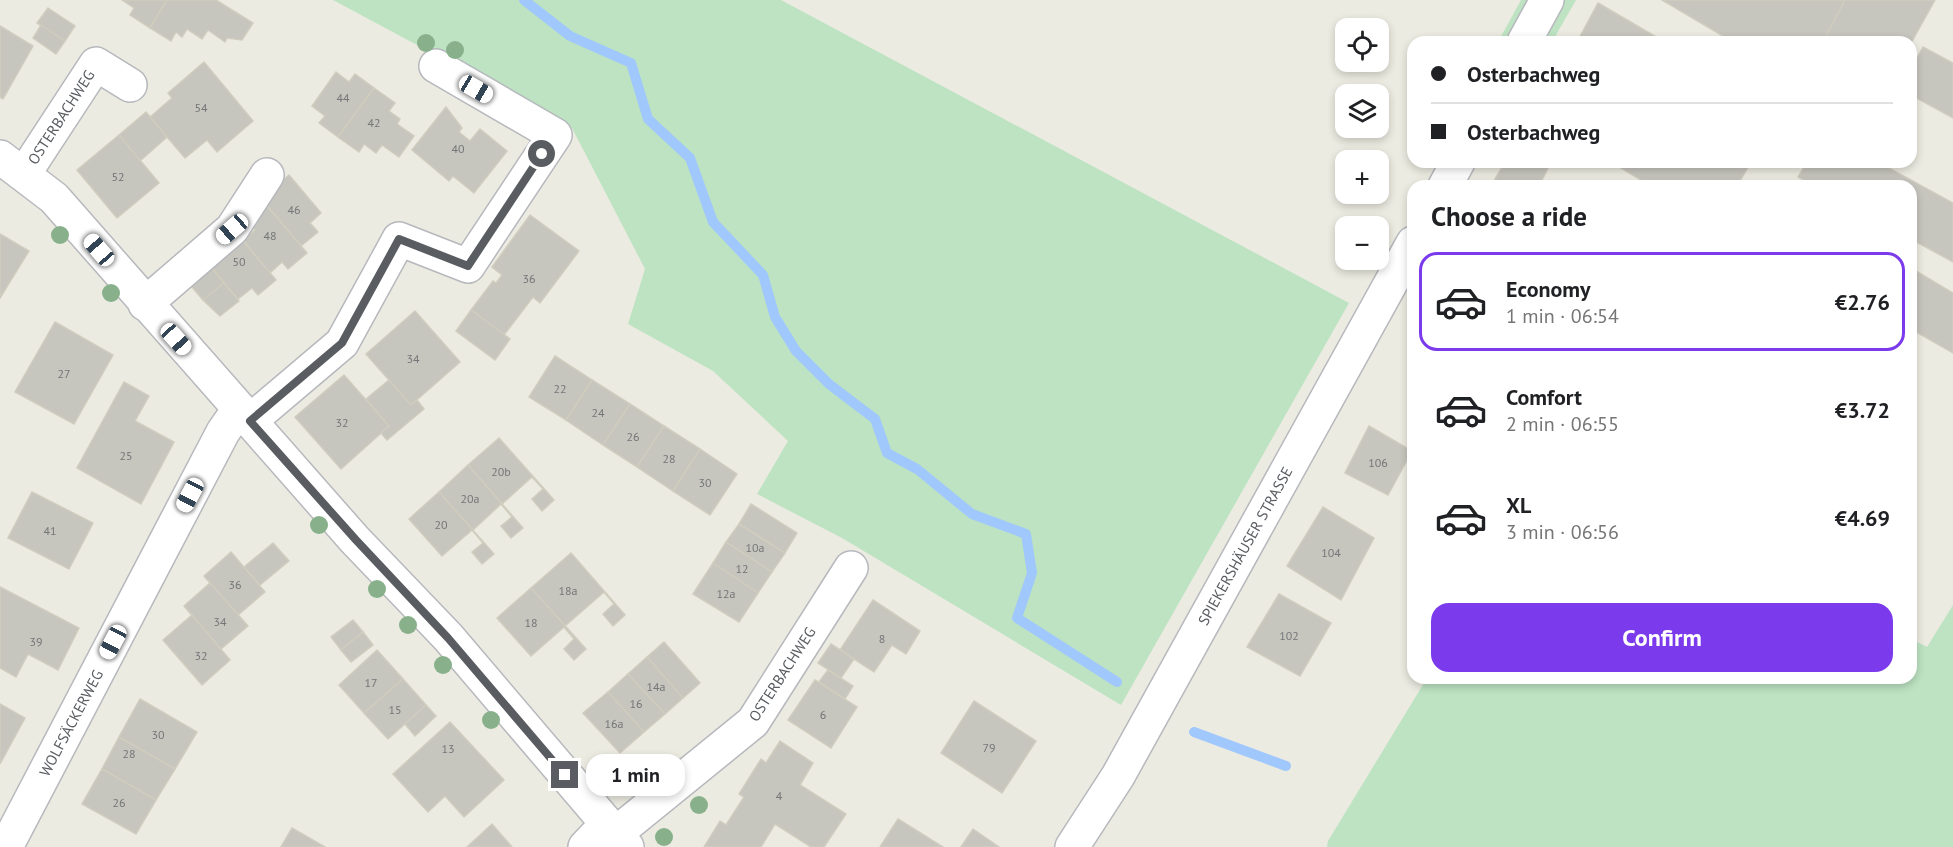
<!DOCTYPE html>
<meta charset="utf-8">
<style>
:root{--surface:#fff;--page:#f6f6f6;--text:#202124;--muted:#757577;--line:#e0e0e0;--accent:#7c3aed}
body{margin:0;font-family:"PT Sans",sans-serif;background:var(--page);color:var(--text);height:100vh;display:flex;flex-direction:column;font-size:22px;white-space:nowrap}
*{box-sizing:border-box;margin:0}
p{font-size:20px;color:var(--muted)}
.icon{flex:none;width:33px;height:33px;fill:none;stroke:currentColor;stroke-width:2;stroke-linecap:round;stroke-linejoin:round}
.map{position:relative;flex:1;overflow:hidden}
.panel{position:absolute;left:1407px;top:180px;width:510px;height:504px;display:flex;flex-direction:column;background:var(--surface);border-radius:18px;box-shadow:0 3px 9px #0003}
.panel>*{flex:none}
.guide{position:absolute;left:1407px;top:36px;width:510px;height:132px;border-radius:18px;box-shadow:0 3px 9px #0003;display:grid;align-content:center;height:132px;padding:0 24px;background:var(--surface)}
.controls{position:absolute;left:1335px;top:18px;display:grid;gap:12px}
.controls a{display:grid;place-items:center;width:54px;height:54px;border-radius:12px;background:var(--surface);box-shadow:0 3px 9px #0003;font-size:30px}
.end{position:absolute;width:27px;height:27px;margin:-14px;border:8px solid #595c61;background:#fff;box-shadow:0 0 0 3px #fff}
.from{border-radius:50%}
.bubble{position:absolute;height:42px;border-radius:18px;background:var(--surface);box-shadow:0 3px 9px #0003;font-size:20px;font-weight:700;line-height:42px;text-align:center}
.car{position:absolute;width:18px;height:36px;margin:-18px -9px;border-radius:8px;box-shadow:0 0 4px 2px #0007;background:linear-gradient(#fff 24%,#345 0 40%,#fff 0 76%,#345 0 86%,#fff 0)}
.guide b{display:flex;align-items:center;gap:21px;height:57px;font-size:22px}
.guide b+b{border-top:2px solid var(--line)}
.guide i{width:15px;height:15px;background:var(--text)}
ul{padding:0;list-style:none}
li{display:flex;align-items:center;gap:18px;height:99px;margin:0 12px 9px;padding:0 12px;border:3px solid transparent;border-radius:18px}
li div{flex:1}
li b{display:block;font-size:22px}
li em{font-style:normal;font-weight:700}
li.on{border-color:var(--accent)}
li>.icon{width:54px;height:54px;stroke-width:1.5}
h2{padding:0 24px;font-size:27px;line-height:72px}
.button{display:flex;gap:12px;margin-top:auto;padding:12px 24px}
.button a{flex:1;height:69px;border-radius:18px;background:var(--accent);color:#fff;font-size:24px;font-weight:700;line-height:69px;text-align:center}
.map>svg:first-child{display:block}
.green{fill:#bde3c2}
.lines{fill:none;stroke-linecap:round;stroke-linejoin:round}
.stream{stroke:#a1c8fc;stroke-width:10}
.building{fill:#c6c5be;stroke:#d0cdbf;stroke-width:1.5}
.minor-casing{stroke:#b6b8bd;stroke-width:36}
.minor{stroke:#fff;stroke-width:33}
.tree{fill:#88b18b}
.route{stroke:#595c61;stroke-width:8}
.labels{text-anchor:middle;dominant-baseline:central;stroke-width:5;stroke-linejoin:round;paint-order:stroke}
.number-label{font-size:12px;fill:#747678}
.street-label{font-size:15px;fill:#595c61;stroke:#fff}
</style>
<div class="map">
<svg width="1953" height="847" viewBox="0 0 1953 847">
<rect width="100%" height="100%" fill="#ecebe1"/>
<g class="green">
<polygon points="333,0 781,0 1349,303 1121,705 842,538 757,494 788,441 713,371 628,324 645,269 572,128"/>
<polygon points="1521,0 1576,0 1552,42 1498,42"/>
<polygon points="1953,605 1953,847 1327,847 1328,841 1427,678 1911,678 1911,639 1927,647"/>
</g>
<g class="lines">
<g class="stream">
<polyline points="524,0 570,36 631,63 648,119 690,158 713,222 763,275 775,317 796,351 829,384 875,419 887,453 917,469 972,514 1026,534 1032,573 1017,618 1117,682"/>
<polyline points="1194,732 1286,766"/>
</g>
</g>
<g class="building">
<polygon points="122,0 167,0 150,28 130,15 134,8"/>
<polygon points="167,0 216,0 253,23 242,40 227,38 225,42 208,30 202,39 187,29 182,37 176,32 171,41 150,28"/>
<polygon points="1662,0 1845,0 1823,42 1733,42"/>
<polygon points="1845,0 1935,0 1911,43 1823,42"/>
<polygon points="1598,3 1665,42 1577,42"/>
<polygon points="48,8 75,26 65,41 37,23"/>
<polygon points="41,25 65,41 56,54 33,38"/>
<polygon points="0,26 33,46 3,99 0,97"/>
<polygon points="1923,47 1953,63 1953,118 1911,95 1911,69"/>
<polygon points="204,62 253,121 217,152 207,140 185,158 150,117 172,98 168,93"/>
<polygon points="336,72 349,82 355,74 374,88 338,137 319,123 325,116 312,106"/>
<polygon points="374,88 395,103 389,111 400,119 397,124 414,136 399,157 382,145 376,153 364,144 359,152 338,137"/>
<polygon points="446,107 462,128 459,132 470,141 480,129 507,151 474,193 453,176 449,181 412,150"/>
<polygon points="146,112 167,137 140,161 119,135"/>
<polygon points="119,135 159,183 117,218 77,170"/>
<polygon points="1505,162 1551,162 1539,186 1491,186"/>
<polygon points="1611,162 1751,162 1737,186 1651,186"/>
<polygon points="1807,162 1878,162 1953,203 1953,262 1911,239 1911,186 1814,186 1798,177"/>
<polygon points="289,175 321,213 310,223 318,232 301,246 261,198"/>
<polygon points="267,206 307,253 288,269 282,262 270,273 243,240 255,230 248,222"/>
<polygon points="530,215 579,251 540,303 533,297 504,335 471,310 493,281 496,283 502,275 492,267"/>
<polygon points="236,233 276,280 258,295 252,288 238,299 211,267"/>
<polygon points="0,234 29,251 0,298"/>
<polygon points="207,262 224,283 203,300 186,280"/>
<polygon points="1911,268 1953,293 1953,353 1911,329"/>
<polygon points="224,283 239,301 220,316 203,300"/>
<polygon points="471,310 510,339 495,360 456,331"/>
<polygon points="415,311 460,362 411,405 366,354"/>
<polygon points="55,322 113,355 74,424 15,392"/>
<polygon points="555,356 592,380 566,420 529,397"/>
<polygon points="344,375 389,426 341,469 295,417"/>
<polygon points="389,380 411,405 417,400 424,409 387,440 381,433 389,426 366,399"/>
<polygon points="592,380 630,404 603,445 566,420"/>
<polygon points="124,382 149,396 135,421 174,442 141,504 77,468"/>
<polygon points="630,404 664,426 637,467 603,445"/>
<polygon points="664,426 700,449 673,491 637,467"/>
<polygon points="1369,426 1412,451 1388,495 1345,473"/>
<polygon points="499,438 554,500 542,511 532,499 543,489 532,477 502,504 468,465"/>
<polygon points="700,449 737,474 710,515 673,491"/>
<polygon points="468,465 523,528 511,538 501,526 512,517 501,504 473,530 439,492"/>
<polygon points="32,492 93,523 69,569 8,538"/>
<polygon points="439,492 494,554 482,564 472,552 483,543 472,530 442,556 409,519"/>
<polygon points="751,504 797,533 785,553 739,524"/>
<polygon points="1323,507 1374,538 1341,600 1287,566"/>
<polygon points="739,524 785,553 772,572 726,542"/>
<polygon points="726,542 772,572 758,593 713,563"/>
<polygon points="273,543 289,561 260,585 244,567"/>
<polygon points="231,552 265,592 238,615 204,576"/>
<polygon points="571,553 625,615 613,626 603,614 614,604 604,592 565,626 531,588"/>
<polygon points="713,563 758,593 739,622 693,594"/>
<polygon points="210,583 248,626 221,649 184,606"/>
<polygon points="0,587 79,628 58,670 28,654 16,677 0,668"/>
<polygon points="531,588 586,649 574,660 564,649 574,639 564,627 531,656 497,618"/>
<polygon points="1279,594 1331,623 1300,676 1247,647"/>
<polygon points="873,600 920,631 906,654 892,645 874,672 840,650"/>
<polygon points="192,615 230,660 202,685 163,640"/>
<polygon points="353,620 363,632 341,650 331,637"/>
<polygon points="363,632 373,645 351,662 341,650"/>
<polygon points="664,642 700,683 683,698 647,657"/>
<polygon points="831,644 854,659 841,678 818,663"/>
<polygon points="377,650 403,679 364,713 339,685"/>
<polygon points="647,657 683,698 665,714 628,674"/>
<polygon points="828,670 853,686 845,699 819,682"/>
<polygon points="628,674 665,714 644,732 608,692"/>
<polygon points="403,679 426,705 388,739 364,713"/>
<polygon points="815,680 857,707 831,748 788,720"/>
<polygon points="608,692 644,732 620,753 583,713"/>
<polygon points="140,699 197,732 175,769 119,737"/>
<polygon points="974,701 1036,741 1002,793 941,753"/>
<polygon points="0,704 25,718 0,764"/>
<polygon points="426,705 436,716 415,736 405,724"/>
<polygon points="450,722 504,780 464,817 445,796 428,812 393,774"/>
<polygon points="119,737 175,769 156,800 102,769"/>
<polygon points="780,741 813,763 800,785 846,814 824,847 811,847 775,824 761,847 704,847 720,821 726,825 744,797 739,794 761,759 766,763"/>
<polygon points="102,769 156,800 136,834 82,804"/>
<polygon points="898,819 943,847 880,847"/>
<polygon points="492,824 512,847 467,847"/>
<polygon points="292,828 325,847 281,847"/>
<polygon points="973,829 999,847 961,847"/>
</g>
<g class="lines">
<defs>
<g id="minor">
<polyline points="1524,42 1547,0"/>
<polyline points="0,157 54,198 355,540 448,637 627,847"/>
<polyline points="24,174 96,64 130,85"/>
<polyline points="1445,186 1458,162"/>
<polyline points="145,304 232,229 267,175"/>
<polyline points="250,421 342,343 399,239 468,266 555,135 436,66"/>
<polyline points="614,835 753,722 851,568"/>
<polyline points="6,847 223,432 239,409"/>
<polyline points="585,847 606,825"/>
<polyline points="1072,847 1118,776 1413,243"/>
</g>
</defs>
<use href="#minor" class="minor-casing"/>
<use href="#minor" class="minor"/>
</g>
<g class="tree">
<circle cx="426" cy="43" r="9"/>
<circle cx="455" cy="50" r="9"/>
<circle cx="60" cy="235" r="9"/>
<circle cx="111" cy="293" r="9"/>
<circle cx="319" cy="525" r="9"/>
<circle cx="377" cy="589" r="9"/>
<circle cx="408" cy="625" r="9"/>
<circle cx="443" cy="665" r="9"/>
<circle cx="491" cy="720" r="9"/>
<circle cx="699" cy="805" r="9"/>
<circle cx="664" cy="837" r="9"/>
</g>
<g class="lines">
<polyline class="route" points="542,154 468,266 399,239 342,343 250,421 356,540 448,638 565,775"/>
</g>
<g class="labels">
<g class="number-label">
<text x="343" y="97">44</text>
<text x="201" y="107">54</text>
<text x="374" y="122">42</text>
<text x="458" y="148">40</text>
<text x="118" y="176">52</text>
<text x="294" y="209">46</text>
<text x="270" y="235">48</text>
<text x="239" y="261">50</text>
<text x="529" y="278">36</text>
<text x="413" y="358">34</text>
<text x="64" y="373">27</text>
<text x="560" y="388">22</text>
<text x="598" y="412">24</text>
<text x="342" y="422">32</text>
<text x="633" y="436">26</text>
<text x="126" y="455">25</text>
<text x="669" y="458">28</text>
<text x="1378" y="462">106</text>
<text x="501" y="471">20b</text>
<text x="705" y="482">30</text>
<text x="470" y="498">20a</text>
<text x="441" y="524">20</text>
<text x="50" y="530">41</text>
<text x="755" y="547">10a</text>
<text x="1331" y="552">104</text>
<text x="742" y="568">12</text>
<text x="235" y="584">36</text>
<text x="568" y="590">18a</text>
<text x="726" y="593">12a</text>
<text x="220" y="621">34</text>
<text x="531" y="622">18</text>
<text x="1289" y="635">102</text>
<text x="882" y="638">8</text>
<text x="36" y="641">39</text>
<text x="201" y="655">32</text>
<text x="371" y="682">17</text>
<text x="656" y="686">14a</text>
<text x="636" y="703">16</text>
<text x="395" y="709">15</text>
<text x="823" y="714">6</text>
<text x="614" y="723">16a</text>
<text x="158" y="734">30</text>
<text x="989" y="747">79</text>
<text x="448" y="748">13</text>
<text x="129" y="753">28</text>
<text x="779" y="795">4</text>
<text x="119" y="802">26</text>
</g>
<g class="street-label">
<text transform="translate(61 117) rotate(-57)">OSTERBACHWEG</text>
<text transform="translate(1245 546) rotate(-61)">SPIEKERSHÄUSER STRASSE</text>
<text transform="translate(782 674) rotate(-57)">OSTERBACHWEG</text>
<text transform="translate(71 723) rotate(-62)">WOLFSÄCKERWEG</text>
</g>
</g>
</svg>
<div class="controls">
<a><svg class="icon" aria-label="locate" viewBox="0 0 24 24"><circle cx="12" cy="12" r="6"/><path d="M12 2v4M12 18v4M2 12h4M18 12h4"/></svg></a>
<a><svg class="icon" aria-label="layers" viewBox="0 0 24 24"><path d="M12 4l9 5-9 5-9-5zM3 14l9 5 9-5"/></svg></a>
<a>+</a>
<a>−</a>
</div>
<i class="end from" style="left:542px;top:154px"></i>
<i class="end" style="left:565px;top:775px"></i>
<div class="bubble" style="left:586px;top:754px;width:99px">1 min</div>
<i class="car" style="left:476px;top:89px;rotate:120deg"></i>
<i class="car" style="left:232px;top:229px;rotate:229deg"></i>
<i class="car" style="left:99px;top:250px;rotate:319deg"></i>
<i class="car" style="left:176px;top:339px;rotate:138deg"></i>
<i class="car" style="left:190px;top:495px;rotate:208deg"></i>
<i class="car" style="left:113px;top:642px;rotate:208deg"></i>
<div class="guide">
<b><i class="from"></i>Osterbachweg</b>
<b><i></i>Osterbachweg</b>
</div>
<section class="panel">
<h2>Choose a ride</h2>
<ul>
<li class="on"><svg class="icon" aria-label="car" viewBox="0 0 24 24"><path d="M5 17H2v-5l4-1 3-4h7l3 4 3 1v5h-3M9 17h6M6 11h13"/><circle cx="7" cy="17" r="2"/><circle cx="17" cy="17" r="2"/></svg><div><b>Economy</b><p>1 min · 06:54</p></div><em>€2.76</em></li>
<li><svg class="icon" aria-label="car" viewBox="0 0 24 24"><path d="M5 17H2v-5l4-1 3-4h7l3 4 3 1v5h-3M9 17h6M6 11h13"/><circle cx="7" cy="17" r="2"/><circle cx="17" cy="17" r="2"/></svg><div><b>Comfort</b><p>2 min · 06:55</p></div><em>€3.72</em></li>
<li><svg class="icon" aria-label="car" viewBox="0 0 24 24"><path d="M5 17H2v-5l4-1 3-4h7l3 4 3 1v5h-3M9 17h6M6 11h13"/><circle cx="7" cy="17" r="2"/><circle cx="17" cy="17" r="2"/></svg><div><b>XL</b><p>3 min · 06:56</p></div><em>€4.69</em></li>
</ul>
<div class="button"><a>Confirm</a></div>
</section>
</div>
